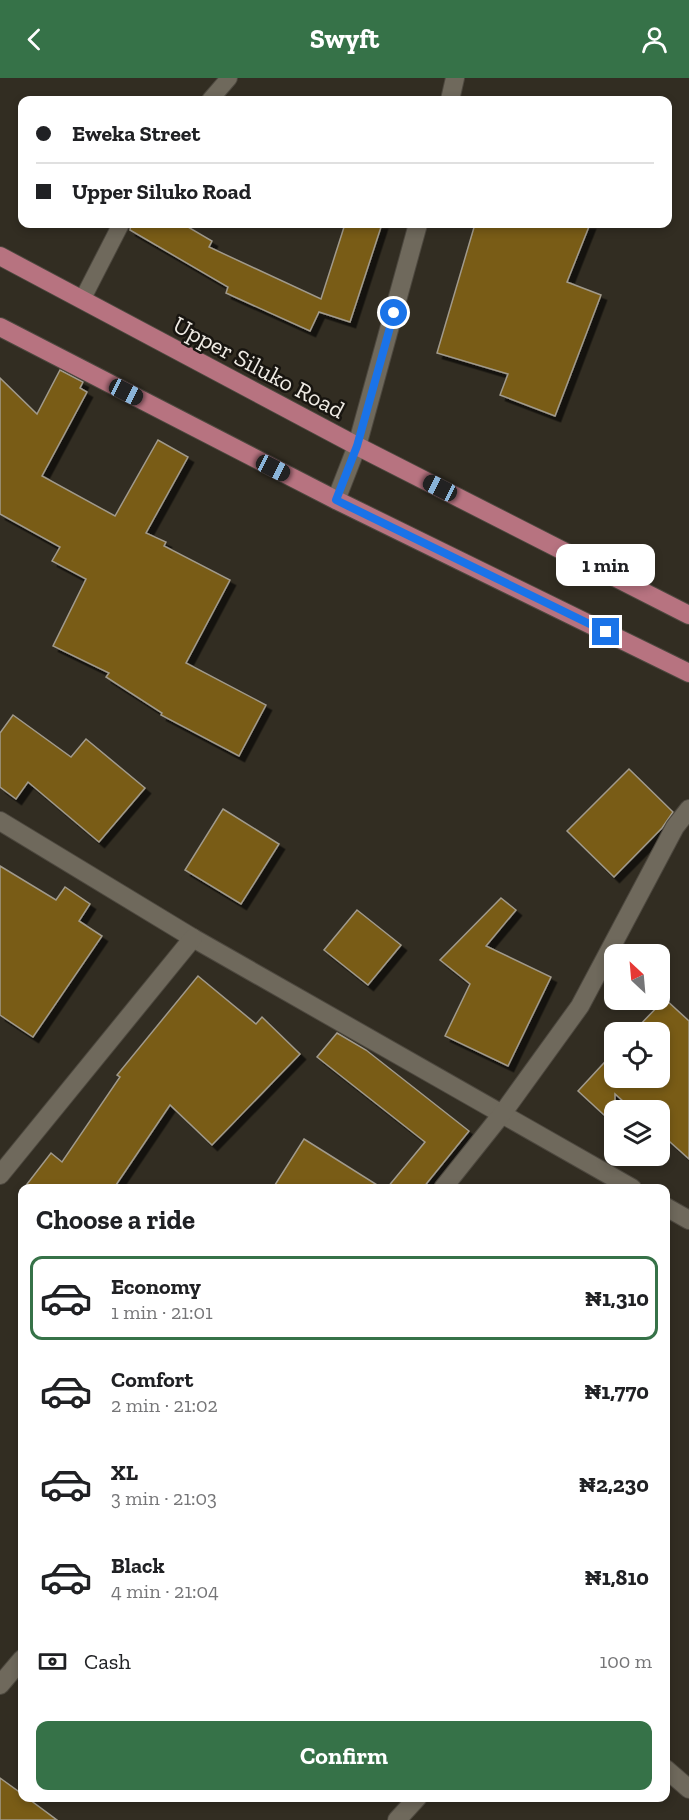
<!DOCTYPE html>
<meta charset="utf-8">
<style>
:root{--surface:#fff;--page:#f6f6f6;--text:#202124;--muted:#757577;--line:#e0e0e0;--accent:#367248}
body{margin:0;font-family:"Zilla Slab",serif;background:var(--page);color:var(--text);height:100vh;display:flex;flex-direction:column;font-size:22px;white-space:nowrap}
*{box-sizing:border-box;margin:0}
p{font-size:20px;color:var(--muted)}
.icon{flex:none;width:33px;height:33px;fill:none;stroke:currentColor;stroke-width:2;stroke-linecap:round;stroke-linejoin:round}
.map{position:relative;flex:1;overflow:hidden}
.side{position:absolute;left:18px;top:1106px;width:652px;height:618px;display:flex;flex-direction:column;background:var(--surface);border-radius:12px;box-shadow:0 3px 9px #0003}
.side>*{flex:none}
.top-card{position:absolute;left:18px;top:18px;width:654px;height:132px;border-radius:12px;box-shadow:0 3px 9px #0003;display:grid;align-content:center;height:132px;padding:0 18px;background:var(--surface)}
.needle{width:39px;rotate:334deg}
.controls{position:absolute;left:604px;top:866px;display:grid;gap:12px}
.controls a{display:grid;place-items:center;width:66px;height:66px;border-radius:12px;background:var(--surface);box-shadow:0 3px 9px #0003;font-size:30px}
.end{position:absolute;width:27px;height:27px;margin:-14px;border:8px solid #1a73e8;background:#fff;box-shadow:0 0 0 3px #fff}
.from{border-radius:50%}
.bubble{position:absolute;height:42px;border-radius:12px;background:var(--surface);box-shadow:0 3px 9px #0003;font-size:20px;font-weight:700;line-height:42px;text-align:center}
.car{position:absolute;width:18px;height:36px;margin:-18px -9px;border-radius:8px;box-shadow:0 0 4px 2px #0007;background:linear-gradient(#222 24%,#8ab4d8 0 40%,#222 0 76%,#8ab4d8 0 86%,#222 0)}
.top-card b{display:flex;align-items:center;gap:21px;height:57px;font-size:22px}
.top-card b+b{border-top:2px solid var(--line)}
.top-card i{width:15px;height:15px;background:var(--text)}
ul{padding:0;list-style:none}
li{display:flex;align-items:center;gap:18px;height:84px;margin:0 12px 9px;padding:0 6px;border:3px solid transparent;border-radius:12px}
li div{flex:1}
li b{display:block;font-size:22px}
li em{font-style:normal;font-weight:700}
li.current{border-color:var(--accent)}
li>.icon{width:54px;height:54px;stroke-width:1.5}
h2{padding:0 18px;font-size:27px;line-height:72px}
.pay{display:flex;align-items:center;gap:15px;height:66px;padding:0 18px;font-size:22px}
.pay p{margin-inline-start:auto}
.primary-button{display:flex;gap:12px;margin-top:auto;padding:12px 18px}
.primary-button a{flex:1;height:69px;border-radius:12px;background:var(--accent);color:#fff;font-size:24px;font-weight:700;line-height:69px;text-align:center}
header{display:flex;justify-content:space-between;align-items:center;height:78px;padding:0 18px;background:var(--accent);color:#fff;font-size:27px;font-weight:700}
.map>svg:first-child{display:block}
.building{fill:#795c16;stroke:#a19a8c;stroke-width:1.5;filter:url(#shadow)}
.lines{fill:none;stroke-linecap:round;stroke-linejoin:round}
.service-casing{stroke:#4d483f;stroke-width:18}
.minor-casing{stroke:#4d483f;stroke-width:20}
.primary-casing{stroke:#4d483f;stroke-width:20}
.service{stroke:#6f695c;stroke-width:16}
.minor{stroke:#6f695c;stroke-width:18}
.primary{stroke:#b77380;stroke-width:18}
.route{stroke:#1a73e8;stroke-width:8}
.labels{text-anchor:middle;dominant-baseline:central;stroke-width:5;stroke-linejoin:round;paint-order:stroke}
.street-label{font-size:24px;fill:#efebe4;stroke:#181510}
</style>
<header><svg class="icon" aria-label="back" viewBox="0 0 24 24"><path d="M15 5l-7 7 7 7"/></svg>Swyft<svg class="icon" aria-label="person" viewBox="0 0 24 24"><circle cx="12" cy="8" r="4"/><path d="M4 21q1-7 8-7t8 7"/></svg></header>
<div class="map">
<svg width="689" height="1742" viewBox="0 0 689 1742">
<defs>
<filter id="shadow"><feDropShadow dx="5.5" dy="5.5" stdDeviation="0" flood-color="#0009"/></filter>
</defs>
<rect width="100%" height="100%" fill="#322d22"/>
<g class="building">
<polygon points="131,146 183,146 212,163 209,169 321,221 345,146 382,146 350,244 319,234 310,253 226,215 228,209 130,152"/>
<polygon points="475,146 590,146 567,204 601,217 555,338 500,317 508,296 437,275"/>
<polygon points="60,292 83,304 80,310 87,314 42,398 115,438 158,362 188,379 146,455 166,464 164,468 230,502 186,585 266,627 239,678 161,637 162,635 106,599 109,595 53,568 86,501 52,483 60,469 0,436 0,300 37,336"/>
<polygon points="13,637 71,679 86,661 145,710 99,764 28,704 16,721 0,709 0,655"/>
<polygon points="629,691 673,734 662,750 614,799 567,753"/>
<polygon points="223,731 279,766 241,826 185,792"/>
<polygon points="0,788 56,822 65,809 90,826 79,843 102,858 33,959 0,937"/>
<polygon points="501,820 516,832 486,868 551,899 508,988 445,958 470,906 440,882"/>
<polygon points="357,832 401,867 368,907 324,872"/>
<polygon points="198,898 256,946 262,939 300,976 212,1067 170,1027 114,1110 24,1110 51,1075 62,1084 120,999 117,997"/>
<polygon points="665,921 689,943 689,1081 660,1055 660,1032 633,1032 615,1016 615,1047 578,1013 615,973 615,999 660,999 660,954 633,954"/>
<polygon points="337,955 366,972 469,1053 423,1110 387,1110 425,1064 317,979"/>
<polygon points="304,1061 382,1110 273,1110"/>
<polygon points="0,1700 22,1716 22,1719 26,1719 57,1742 0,1742"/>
</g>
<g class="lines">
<defs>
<g id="service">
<polyline points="210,22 229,0"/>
<polyline points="82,222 121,146"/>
</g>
<g id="minor">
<polyline points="450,22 455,0"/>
<polyline points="336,422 357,368 418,146"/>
<polyline points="0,743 193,860 632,1110"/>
<polyline points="0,1097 193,860"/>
<polyline points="443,1110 502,1036 580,928 675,749 689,731"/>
<polyline points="666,1129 689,1142"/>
<polyline points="0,1607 22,1581"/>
<polyline points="666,1691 689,1711"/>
<polyline points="397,1742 418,1719"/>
</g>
<g id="primary">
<polyline points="0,178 357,368 689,537"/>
<polyline points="0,249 336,422 689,595"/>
</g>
</defs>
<use href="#service" class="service-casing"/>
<use href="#minor" class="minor-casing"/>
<use href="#primary" class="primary-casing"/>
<use href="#service" class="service"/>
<use href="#minor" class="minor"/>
<use href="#primary" class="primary"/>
</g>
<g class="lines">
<polyline class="route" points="394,235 357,368 336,422 606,554"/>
</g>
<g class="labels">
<g class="street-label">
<text transform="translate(259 289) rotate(28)">Upper Siluko Road</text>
</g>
</g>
</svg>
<div class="controls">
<a><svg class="needle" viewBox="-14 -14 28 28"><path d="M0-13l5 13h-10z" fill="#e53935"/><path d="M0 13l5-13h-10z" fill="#757577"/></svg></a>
<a><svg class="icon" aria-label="locate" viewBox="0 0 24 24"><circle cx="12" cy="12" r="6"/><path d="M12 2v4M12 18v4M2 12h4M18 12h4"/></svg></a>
<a><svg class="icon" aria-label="layers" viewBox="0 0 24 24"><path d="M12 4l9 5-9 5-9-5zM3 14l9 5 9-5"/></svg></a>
</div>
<i class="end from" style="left:394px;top:235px"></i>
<i class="end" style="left:606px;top:554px"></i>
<div class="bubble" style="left:556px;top:466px;width:99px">1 min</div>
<i class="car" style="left:126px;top:314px;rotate:117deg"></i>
<i class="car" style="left:273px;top:390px;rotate:117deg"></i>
<i class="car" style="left:440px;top:410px;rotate:297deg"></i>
<div class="top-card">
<b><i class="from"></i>Eweka Street</b>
<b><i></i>Upper Siluko Road</b>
</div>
<section class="side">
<h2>Choose a ride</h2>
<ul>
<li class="current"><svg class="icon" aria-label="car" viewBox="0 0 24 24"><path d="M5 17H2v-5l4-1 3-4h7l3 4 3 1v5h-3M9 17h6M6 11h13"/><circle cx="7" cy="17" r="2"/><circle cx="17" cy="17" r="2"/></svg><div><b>Economy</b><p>1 min · 21:01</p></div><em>₦1,310</em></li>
<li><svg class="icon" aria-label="car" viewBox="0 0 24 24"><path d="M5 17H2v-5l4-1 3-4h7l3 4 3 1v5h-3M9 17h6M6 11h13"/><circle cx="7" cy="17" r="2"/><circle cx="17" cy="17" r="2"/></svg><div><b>Comfort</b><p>2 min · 21:02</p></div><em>₦1,770</em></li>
<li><svg class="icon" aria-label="car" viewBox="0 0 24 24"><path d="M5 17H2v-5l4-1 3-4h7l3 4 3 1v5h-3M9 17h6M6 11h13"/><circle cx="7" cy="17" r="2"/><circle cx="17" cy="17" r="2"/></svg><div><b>XL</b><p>3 min · 21:03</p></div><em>₦2,230</em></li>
<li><svg class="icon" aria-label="car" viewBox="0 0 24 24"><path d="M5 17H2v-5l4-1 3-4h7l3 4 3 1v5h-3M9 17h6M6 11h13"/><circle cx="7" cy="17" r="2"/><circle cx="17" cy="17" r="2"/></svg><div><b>Black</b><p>4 min · 21:04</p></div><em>₦1,810</em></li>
</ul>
<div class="pay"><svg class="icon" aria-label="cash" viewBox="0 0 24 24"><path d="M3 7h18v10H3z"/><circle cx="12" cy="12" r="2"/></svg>Cash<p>100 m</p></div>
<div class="primary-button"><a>Confirm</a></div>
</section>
</div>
